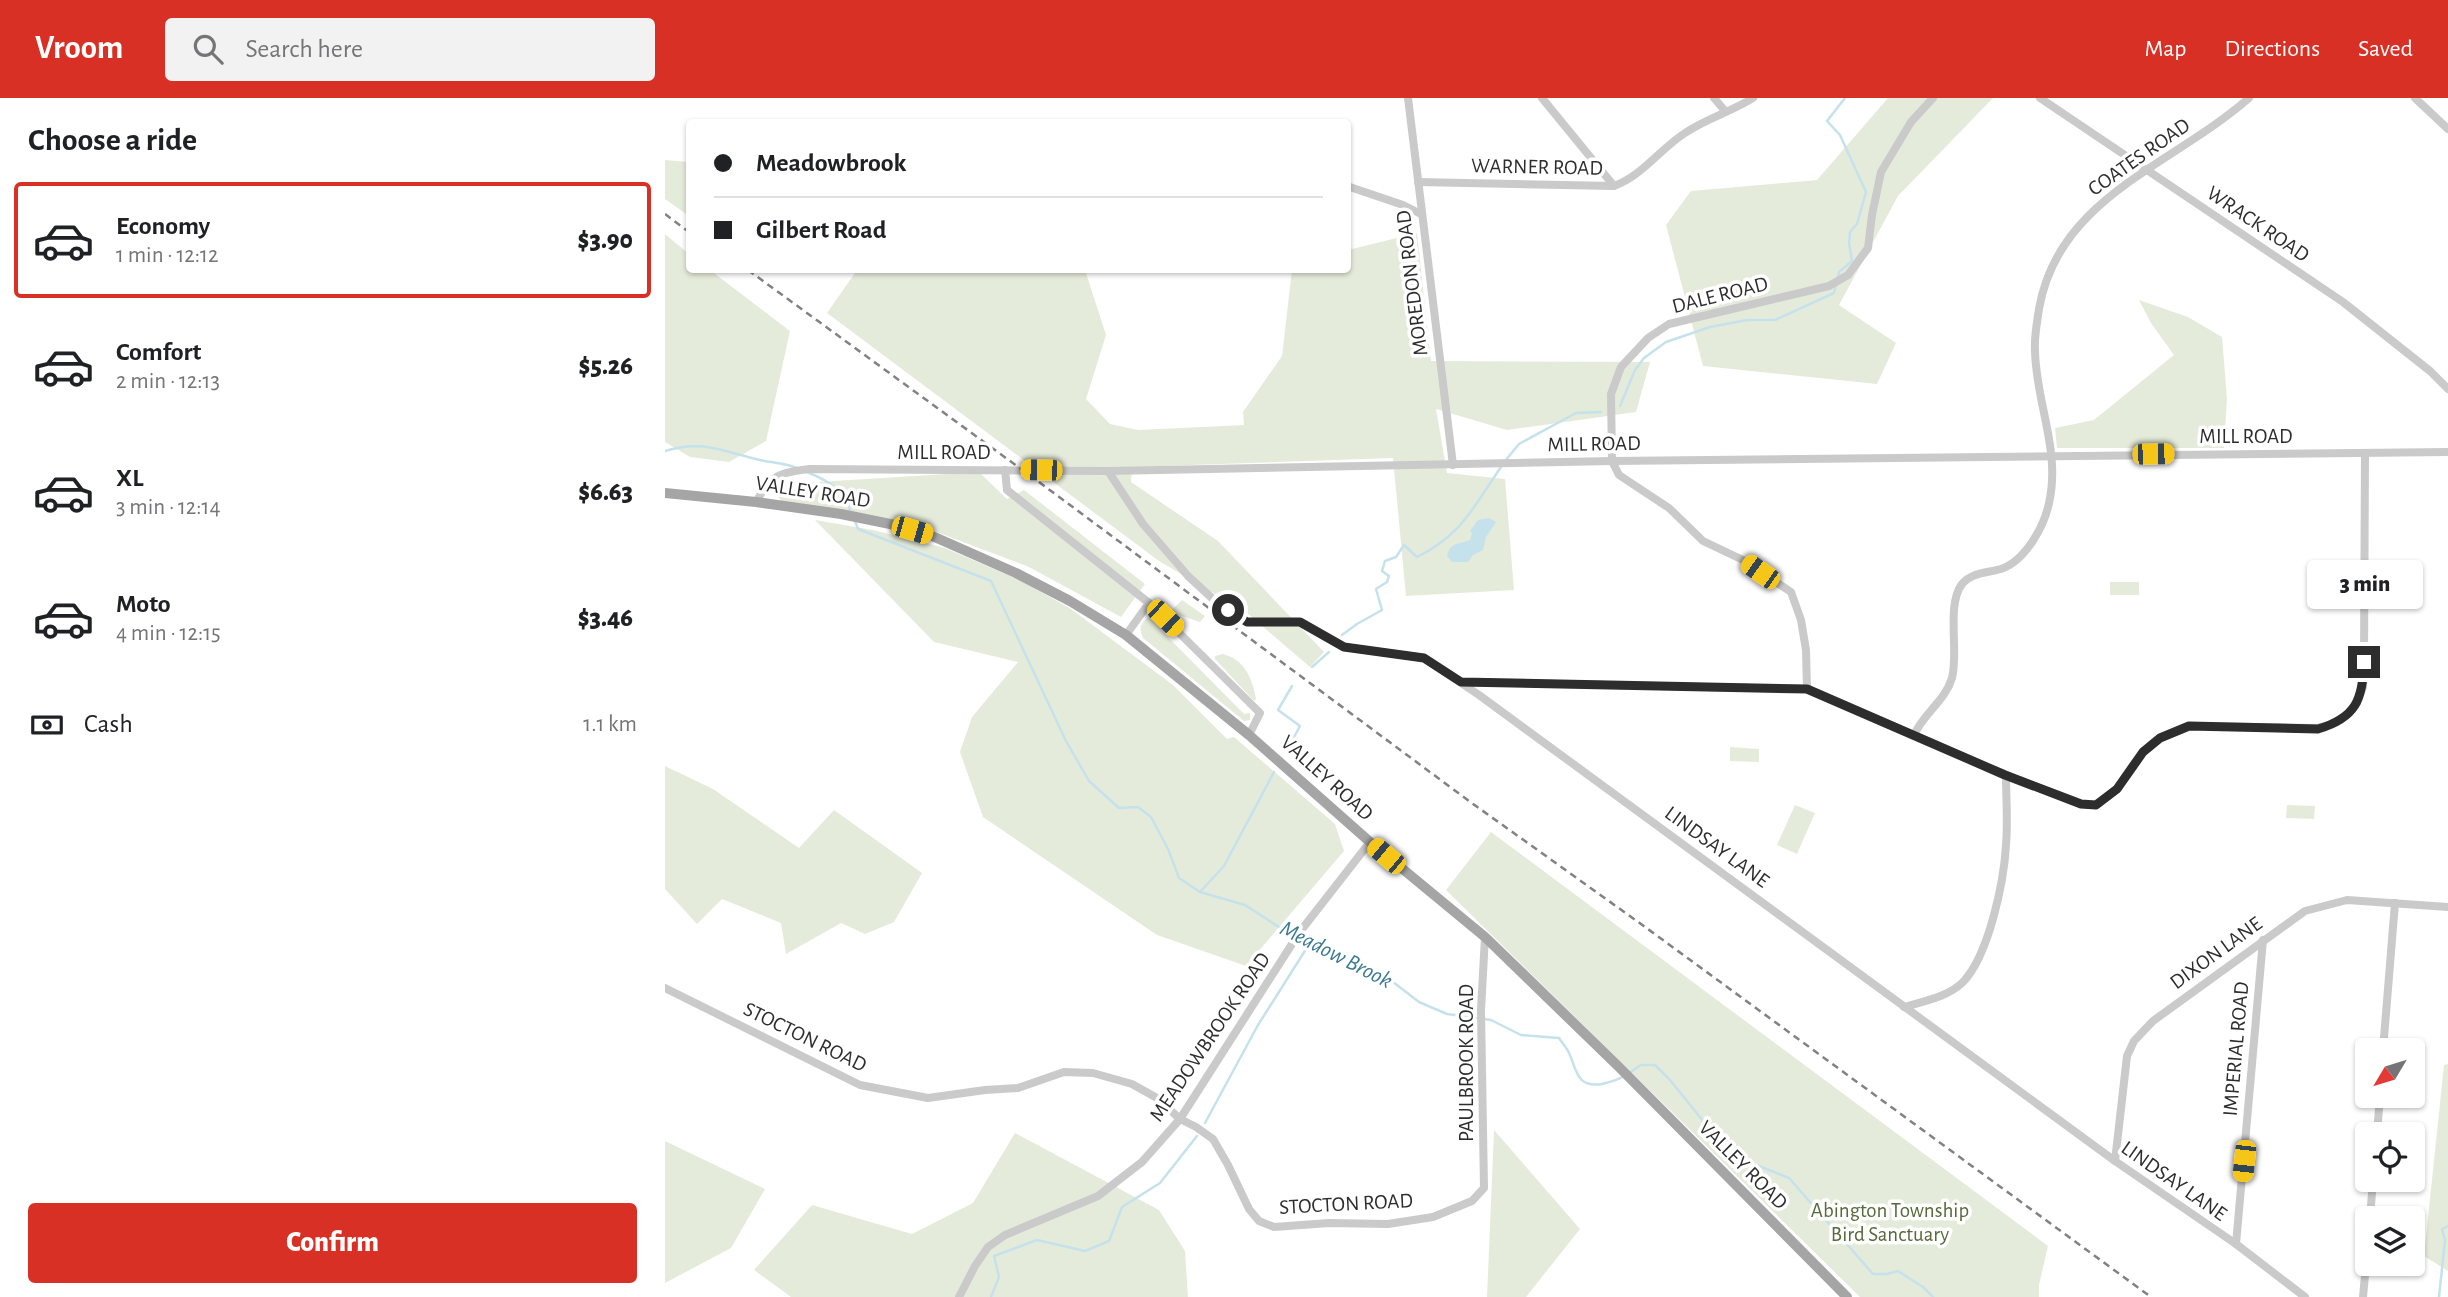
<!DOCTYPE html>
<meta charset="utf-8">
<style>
:root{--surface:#fff;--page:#f2f2f2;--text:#202124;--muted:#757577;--line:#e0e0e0;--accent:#d93025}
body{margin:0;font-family:"Alegreya Sans",sans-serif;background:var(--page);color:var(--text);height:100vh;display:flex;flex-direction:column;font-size:26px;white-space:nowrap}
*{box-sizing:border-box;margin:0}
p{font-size:23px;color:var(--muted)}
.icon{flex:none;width:38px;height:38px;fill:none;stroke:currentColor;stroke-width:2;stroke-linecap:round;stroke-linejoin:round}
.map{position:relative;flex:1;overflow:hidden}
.panel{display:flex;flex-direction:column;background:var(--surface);width:665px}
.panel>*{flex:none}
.guide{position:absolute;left:21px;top:21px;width:665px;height:154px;border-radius:7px;box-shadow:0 2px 5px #0004;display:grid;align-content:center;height:154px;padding:0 28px;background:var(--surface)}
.needle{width:46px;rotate:232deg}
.controls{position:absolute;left:1690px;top:940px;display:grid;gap:14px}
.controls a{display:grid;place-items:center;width:70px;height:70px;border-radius:7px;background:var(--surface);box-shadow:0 2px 5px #0004;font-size:35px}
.end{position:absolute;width:32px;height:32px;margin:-16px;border:9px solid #2d2d2d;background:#fff;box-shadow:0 0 0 4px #fff}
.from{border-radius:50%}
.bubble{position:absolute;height:49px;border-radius:7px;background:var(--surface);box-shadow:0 2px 5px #0004;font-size:23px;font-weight:800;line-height:49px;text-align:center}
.car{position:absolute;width:21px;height:42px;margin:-21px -10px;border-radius:9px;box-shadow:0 0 5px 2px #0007;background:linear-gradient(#f5c518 24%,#345 0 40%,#f5c518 0 76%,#345 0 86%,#f5c518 0)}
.guide b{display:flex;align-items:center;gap:24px;height:66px;font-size:26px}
.guide b+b{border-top:2px solid var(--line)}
.guide i{width:18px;height:18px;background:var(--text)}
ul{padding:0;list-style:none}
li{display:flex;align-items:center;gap:21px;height:116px;margin:0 14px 10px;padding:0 14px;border:4px solid transparent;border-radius:7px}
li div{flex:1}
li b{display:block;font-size:26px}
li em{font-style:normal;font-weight:800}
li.current{border-color:var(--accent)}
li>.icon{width:63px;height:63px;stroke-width:1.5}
h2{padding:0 28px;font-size:32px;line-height:84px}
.pay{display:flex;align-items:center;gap:18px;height:77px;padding:0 28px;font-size:26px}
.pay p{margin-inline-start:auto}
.action{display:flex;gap:14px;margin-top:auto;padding:14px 28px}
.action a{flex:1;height:80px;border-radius:7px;background:var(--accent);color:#fff;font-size:28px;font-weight:800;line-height:80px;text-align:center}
header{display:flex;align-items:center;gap:42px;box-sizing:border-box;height:98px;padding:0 35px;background:var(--accent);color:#fff}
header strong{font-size:33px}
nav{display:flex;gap:38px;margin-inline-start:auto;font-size:24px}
.search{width:490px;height:63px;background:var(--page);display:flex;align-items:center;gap:18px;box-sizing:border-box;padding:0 24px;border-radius:7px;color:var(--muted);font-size:26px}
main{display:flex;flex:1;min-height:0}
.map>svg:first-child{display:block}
.green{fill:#e5ebda}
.water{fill:#c5e2ec}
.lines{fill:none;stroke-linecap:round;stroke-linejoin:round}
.stream{stroke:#c5e2ec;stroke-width:2.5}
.minor{stroke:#cacaca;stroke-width:8}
.major{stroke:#a5a5a5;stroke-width:10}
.rail{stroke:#828282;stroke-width:2.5;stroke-dasharray:7 5;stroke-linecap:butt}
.route{stroke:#2d2d2d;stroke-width:9}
.labels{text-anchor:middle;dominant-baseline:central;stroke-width:7;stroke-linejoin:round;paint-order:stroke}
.street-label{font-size:21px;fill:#2d2d2d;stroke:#fff}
.park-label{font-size:21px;fill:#566a3a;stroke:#fff}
.water-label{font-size:23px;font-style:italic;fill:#397a91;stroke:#fff}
</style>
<header>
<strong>Vroom</strong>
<div class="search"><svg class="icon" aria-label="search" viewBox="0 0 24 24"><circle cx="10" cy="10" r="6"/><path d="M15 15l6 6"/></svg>Search here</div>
<nav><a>Map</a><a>Directions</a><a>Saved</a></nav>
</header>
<main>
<section class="panel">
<h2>Choose a ride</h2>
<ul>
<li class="current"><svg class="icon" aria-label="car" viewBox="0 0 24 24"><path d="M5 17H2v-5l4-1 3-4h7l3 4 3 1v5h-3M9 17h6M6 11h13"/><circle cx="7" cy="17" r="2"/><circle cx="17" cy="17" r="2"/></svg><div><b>Economy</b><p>1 min · 12:12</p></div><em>$3.90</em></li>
<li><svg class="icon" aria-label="car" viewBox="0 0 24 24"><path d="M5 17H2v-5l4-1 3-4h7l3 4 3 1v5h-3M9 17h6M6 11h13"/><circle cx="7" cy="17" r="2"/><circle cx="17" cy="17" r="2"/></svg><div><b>Comfort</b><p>2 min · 12:13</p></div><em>$5.26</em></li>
<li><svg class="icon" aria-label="car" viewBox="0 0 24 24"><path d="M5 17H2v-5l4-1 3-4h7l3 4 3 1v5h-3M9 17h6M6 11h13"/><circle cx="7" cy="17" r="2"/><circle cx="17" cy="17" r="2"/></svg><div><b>XL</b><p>3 min · 12:14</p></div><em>$6.63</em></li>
<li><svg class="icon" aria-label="car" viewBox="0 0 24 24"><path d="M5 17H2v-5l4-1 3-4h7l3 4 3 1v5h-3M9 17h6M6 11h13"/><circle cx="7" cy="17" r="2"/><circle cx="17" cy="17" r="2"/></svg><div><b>Moto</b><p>4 min · 12:15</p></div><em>$3.46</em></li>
</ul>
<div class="pay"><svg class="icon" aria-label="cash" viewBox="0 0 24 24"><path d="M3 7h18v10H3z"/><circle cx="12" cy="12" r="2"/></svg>Cash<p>1.1 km</p></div>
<div class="action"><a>Confirm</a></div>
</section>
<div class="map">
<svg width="1783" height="1199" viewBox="0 0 1783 1199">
<rect width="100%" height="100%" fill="#fff"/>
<g class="green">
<polygon points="1223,0 1328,0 1233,98 1174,207 1231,245 1212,286 1038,268 1001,127 1026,93 1152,82"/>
<polygon points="0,62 24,64 24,118 0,101"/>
<polygon points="752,135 766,263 985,264 971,314 842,332 771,311 782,375 840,381 849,492 741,498 728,360 467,369 466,384 553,443 659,554 645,569 582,515 494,463 162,215 190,175 203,172 420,172 441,237 421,301 445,326 473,332 579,327 578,314 617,258 627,172 682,172 683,152"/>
<polygon points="0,136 24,156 24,172 45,172 125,233 101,343 64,364 25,359 0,344"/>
<polygon points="1474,202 1523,219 1557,239 1562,301 1559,350 1392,350 1390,330 1429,322 1509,257 1486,225"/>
<polygon points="314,374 342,401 359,392 480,486 456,519 364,469 261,430 118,405 104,387"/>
<polygon points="150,422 208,432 280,450 357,483 406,511 508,587 562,641 569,639 670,726 679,753 581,868 492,837 318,719 295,654 307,619 353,564 269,544"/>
<rect x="1445" y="484" width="29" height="13"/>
<polygon points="517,502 540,518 535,524 505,514"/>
<path d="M487 518 499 524 496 532 579 616 585 615V622L579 623 478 540C473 530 476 522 487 518Z"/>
<path d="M558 556C580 562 587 580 591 601L589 603 550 561V558Z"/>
<polygon points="1065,649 1094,651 1094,664 1065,663"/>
<polygon points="0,668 48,691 134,750 169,712 257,775 229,824 200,836 176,825 121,856 116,825 57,801 32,826 0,791"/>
<polygon points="1130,707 1150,715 1132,756 1112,747"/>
<polygon points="1622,707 1650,708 1649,721 1621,720"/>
<polygon points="826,734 1383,1148 1374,1187 1374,1199 1195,1199 781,792"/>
<polygon points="1783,966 1783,1173 1759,1158 1779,967"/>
<polygon points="829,1032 915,1131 861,1199 822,1199"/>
<polygon points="350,1035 494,1112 520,1153 523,1199 126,1199 89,1172 147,1107 247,1136 308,1105"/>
<polygon points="0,1043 100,1091 66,1150 0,1185"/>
</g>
<path class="water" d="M824 420 831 424 821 439 818 452 808 457 803 464H787L782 458C786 443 793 447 805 442L807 435 805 433 813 422Z"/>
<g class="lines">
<g class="stream">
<polyline points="1173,180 1174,174 1187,163 1184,145 1185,134 1192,126 1201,94 1175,37 1162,23 1180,0"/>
<polyline points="955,308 970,272 979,260 1001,244 1045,229 1082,222 1110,222 1169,195 1171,186"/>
<path d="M0 353C36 341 60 354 95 362 109 365 118 365 132 370"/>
<polyline points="840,363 854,346 911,315 936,314"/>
<path d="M142 374C164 383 176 390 186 414"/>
<polyline points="190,423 193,431 326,483 401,643 424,683 454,710 473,709 486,719 503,751 514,780 535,794 580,807 643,848 715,874 754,904 782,916 813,920"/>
<path d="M677 537 692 526 717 512 711 491 722 484 724 478 717 473 720 463 731 459 739 447 752 459C797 437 809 408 836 369"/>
<polyline points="647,569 664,554"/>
<polyline points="622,652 635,628 613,612 627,588"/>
<polyline points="535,794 559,768 609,674"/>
<path d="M819 921 826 922 856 937 894 940C897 945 902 950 904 955 912 972 911 990 937 986 946 984 951 983 959 978"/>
<polyline points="964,975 976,967 990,967 1005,982 1055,1044 1076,1061 1124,1080 1208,1176 1222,1176 1233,1173 1258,1189 1268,1199"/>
<polyline points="540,1025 593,927 643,848"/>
<polyline points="326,1199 334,1179 329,1158 372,1142 420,1153 444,1143 457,1109 495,1085 532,1038"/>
<polyline points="1774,1199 1780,1142 1777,1131 1783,1128"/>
</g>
<g class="minor">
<polyline points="743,0 788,367"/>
<polyline points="877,0 949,88"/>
<polyline points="1049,0 1060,13"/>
<polyline points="1375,0 1678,204 1765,273 1783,291"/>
<polyline points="1750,0 1783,31"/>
<path d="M753 84 949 88C977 78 995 51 1020 35 1042 20 1066 14 1088 0"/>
<polyline points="682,88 738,107 756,116"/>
<polyline points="340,372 342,392 484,505 595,615 584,637"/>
<polyline points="443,373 478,426 523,478 549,502 582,524 635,524 679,549 759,560 814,597 1450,1063 1571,1146 1640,1199"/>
<path d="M91 404C106 377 115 374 145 371L443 373 947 363 1783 354"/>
<polyline points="461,537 484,505"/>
<polyline points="796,584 1142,591 1341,677 1416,706 1431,707 1452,691 1478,654 1495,640 1524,628 1652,630 1665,627 1683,616 1692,605 1698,589 1699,564 1700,355"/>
<polyline points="1142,591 1141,552 1136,522 1126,494 1078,462 1038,443 1004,410 954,377 947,363 946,296 956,269 983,240 1004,226 1164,188 1183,177 1203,150 1207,117 1216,74 1246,24 1268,0"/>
<path d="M1249 637C1259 615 1280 603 1287 580 1294 554 1281 507 1297 486 1307 474 1322 475 1336 471 1360 463 1379 429 1384 405 1396 353 1371 305 1370 253 1369 239 1372 225 1374 211 1393 99 1508 67 1584 0"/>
<polyline points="0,890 195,987 263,1000 320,992 353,990 399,974 428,975 467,986 492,1000 515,1021 531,1029 548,1041 563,1067 584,1111 594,1123 609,1129 664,1125 723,1126 768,1119 807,1103 819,1090 816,912 820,839"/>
<path d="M1239 909C1259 903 1283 899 1298 884 1324 857 1339 783 1341 747 1343 724 1341 700 1341 677"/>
<polyline points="1718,952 1730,805"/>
<polyline points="1712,1036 1715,998"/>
<polyline points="1450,1063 1462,958 1469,943 1488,923 1640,813 1682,802 1783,809"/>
<polyline points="1705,1120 1708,1082"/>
<polyline points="1571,1146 1598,842"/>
<polyline points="294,1199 310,1168 323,1149 340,1137 433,1098 477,1064 515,1021 634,835 705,744"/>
<polyline points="1698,1199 1703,1144"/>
</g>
<polyline class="major" points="0,395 91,404 176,416 230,427 265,437 351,475 405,503 461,537 584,637 705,744 820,839 954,969 1182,1199"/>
<g class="rail">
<polyline points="0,116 24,134"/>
<polyline points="83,172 378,387 804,703 976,826 1486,1199"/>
</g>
</g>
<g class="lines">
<path class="route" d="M563 512 582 524H635L679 549 759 560 796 584 1142 591 1340 677 1416 706 1431 707 1452 691 1478 654 1495 640 1524 628 1653 631C1691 620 1698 601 1699 564"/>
</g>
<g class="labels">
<g class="street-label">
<text transform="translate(1474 59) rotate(-35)">COATES ROAD</text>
<text transform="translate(872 69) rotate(1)">WARNER ROAD</text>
<text transform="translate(1593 126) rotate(34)">WRACK ROAD</text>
<text transform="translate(747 185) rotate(-97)">MOREDON ROAD</text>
<text transform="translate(1055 197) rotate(-14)">DALE ROAD</text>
<text x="1581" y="338">MILL ROAD</text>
<text transform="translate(929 346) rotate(-1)">MILL ROAD</text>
<text x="279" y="354">MILL ROAD</text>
<text transform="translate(148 394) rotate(9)">VALLEY ROAD</text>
<text transform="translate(662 680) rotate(42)">VALLEY ROAD</text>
<text transform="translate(1052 749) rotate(36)">LINDSAY LANE</text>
<text transform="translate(1551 855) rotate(-36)">DIXON LANE</text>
<text transform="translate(140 939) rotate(26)">STOCTON ROAD</text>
<text transform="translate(545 939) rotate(-56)">MEADOWBROOK ROAD</text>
<text transform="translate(1571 951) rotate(-85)">IMPERIAL ROAD</text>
<text transform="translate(801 965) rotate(-90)">PAULBROOK ROAD</text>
<text transform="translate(1078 1067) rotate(45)">VALLEY ROAD</text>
<text transform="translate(1509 1083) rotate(35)">LINDSAY LANE</text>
<text transform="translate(681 1106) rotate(-3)">STOCTON ROAD</text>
</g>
<g class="park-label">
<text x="1225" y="1112">Abington Township<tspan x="1225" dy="24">Bird Sanctuary</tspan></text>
</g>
<g class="water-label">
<text transform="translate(671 857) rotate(27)">Meadow Brook</text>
</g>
</g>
</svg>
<div class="controls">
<a><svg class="needle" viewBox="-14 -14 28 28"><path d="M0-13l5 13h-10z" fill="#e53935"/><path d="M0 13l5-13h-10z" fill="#757577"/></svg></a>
<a><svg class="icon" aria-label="locate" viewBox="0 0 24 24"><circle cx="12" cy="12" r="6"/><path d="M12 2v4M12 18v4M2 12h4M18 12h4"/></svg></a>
<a><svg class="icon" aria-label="layers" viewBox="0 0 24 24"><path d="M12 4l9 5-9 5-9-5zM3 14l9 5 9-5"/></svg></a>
</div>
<i class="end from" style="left:563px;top:512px"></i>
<i class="end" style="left:1699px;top:564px"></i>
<div class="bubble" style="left:1642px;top:462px;width:116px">3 min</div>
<i class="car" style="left:1488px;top:356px;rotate:89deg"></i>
<i class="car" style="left:376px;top:372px;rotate:271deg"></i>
<i class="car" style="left:247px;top:432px;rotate:106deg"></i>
<i class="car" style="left:1095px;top:474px;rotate:305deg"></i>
<i class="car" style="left:500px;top:520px;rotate:134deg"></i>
<i class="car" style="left:721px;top:758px;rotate:310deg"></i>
<i class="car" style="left:1579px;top:1063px;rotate:186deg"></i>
<div class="guide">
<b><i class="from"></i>Meadowbrook</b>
<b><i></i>Gilbert Road</b>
</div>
</div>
</main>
